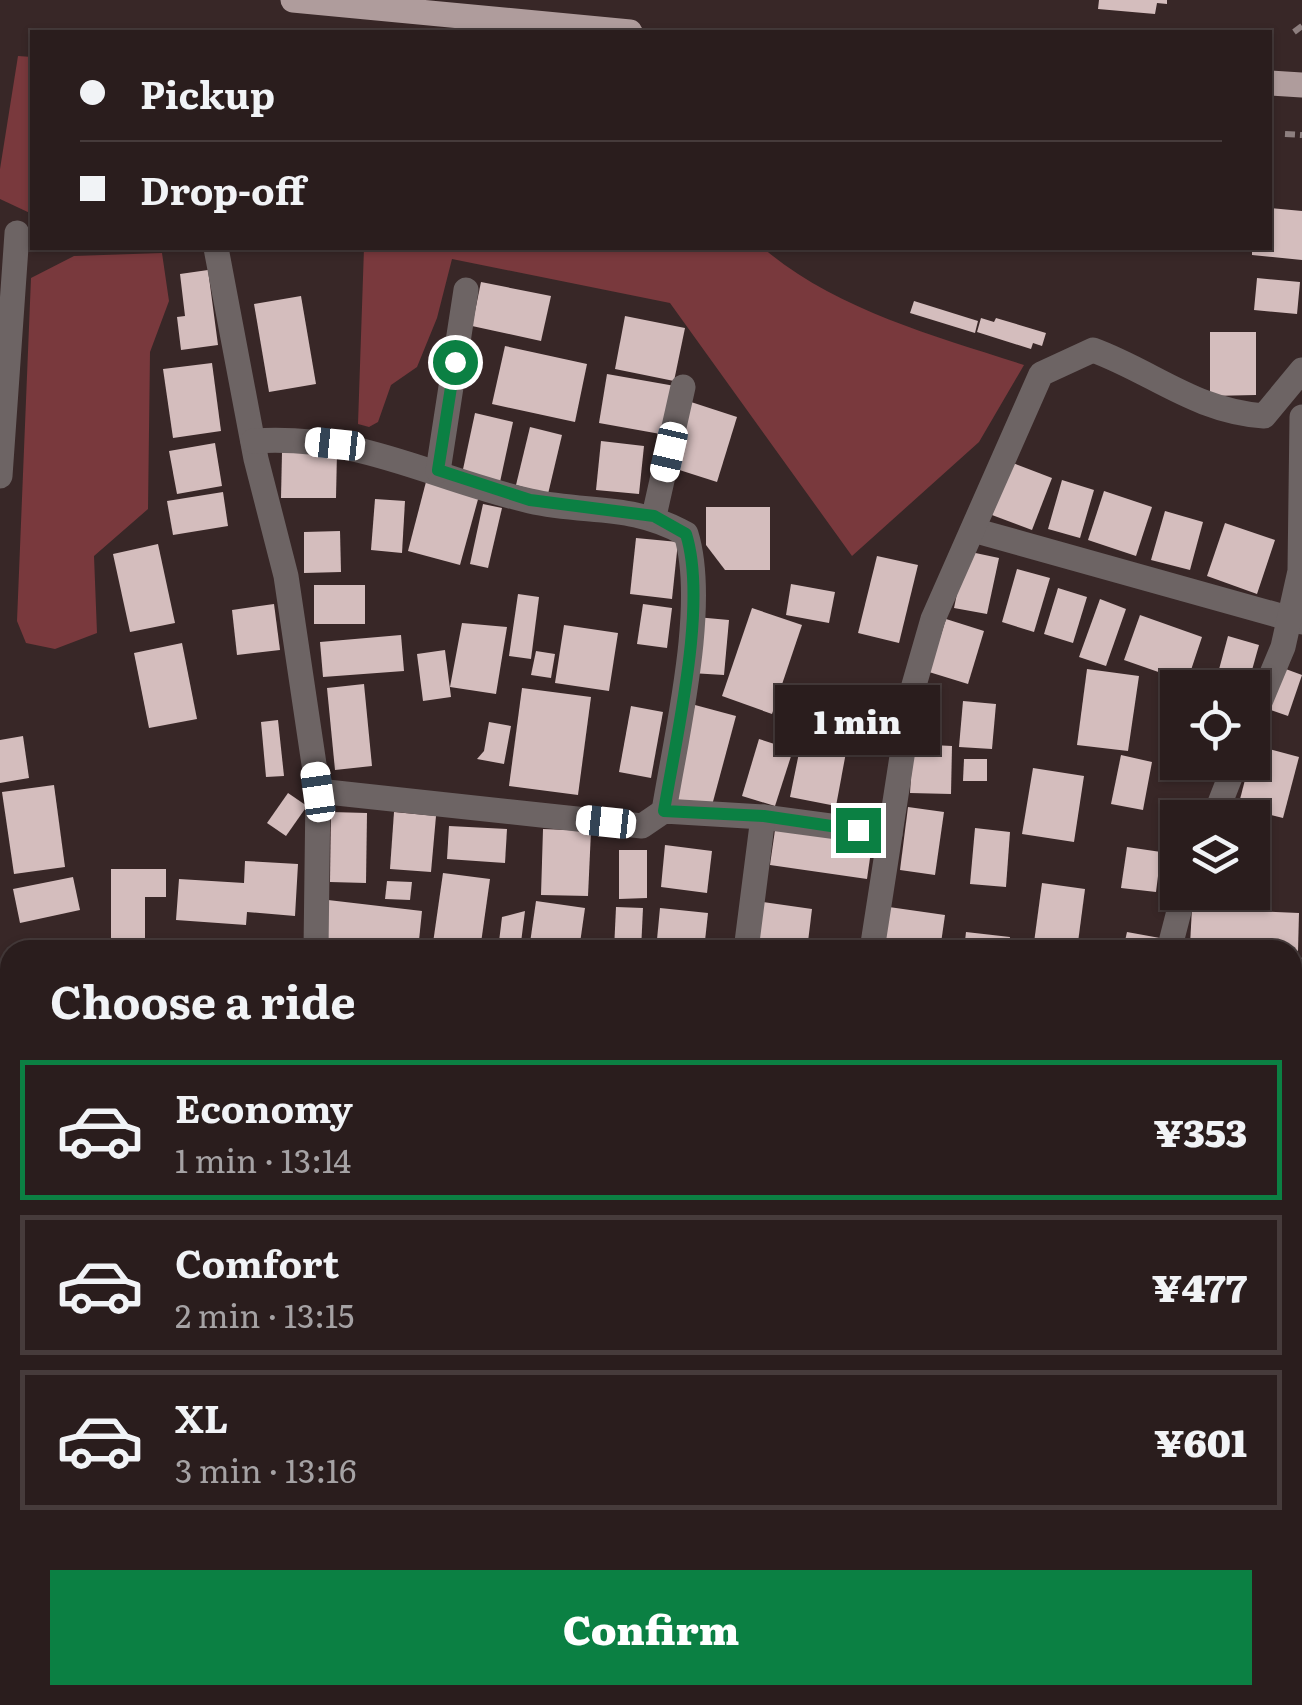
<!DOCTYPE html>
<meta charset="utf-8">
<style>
:root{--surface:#2a1d1d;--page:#322626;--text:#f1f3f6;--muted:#a5a2a4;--line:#463b3b;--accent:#0b8043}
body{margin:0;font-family:Literata,serif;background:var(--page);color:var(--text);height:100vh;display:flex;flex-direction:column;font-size:38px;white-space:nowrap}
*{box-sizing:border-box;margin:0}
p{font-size:32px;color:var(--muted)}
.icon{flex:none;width:55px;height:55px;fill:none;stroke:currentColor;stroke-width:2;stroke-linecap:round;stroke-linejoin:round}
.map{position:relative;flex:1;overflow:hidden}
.drawer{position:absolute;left:0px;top:940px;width:1302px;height:765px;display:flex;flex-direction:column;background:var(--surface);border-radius:30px 30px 0 0;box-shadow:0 2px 8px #0004,0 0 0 2px var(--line)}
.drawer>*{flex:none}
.guide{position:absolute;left:30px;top:30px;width:1242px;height:220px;border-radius:0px;box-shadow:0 2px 8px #0004,0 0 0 2px var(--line);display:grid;align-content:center;height:220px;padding:0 50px;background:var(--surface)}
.tools{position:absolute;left:1160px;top:670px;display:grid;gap:20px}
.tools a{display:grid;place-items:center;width:110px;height:110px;border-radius:0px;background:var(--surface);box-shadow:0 2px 8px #0004,0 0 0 2px var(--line);font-size:50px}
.end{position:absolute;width:45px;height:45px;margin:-22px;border:12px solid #0b8043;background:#fff;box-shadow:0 0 0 5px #fff}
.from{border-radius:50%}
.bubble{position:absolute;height:70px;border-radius:0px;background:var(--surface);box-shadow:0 2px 8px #0004,0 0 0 2px var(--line);font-size:32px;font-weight:800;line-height:70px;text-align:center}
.car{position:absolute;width:30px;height:60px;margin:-30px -15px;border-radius:12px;box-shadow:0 0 8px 2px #0007;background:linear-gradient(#fff 24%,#345 0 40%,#fff 0 76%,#345 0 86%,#fff 0)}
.guide b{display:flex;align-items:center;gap:35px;height:95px;font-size:38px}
.guide b+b{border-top:2px solid var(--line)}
.guide i{width:25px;height:25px;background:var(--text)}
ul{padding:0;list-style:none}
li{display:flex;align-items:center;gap:30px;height:140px;margin:0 20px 15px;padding:0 30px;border:5px solid var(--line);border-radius:0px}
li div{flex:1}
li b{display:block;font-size:38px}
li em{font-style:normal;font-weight:800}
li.current{border-color:var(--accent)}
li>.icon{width:90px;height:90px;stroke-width:1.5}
h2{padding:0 50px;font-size:45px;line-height:120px}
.primary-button{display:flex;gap:20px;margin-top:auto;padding:20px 50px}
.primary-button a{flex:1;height:115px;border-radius:0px;background:var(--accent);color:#fff;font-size:40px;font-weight:800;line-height:115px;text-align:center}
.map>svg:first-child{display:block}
.green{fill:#79393d}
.building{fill:#d4bdbd}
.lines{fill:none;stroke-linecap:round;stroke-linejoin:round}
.path{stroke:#8d7f7f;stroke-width:6;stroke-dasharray:10 5;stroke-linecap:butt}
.street{stroke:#6d6464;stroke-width:25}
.secondary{stroke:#928483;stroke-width:25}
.primary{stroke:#af9c9c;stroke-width:25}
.route{stroke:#0b8043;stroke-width:12}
</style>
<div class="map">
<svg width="1302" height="1705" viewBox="0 0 1302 1705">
<rect width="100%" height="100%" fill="#382727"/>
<g class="green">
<polygon points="18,56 32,57 32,214 0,199 0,169"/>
<path d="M364 248H763C836 310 935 336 1024 365L979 442 852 556 670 303 452 259 437 318 417 367 391 385 378 422 369 427 358 424Z"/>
<polygon points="162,253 169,301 150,352 148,509 94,556 97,633 55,649 26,643 17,621 31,278 74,256"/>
</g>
<g class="building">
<polygon points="1099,0 1167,0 1167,4 1157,3 1155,14 1098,9"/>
<polygon points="1270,208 1302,211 1302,260 1252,255 1252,248 1270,248"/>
<polygon points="208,270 218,345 181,350 177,317 185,316 180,274"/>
<polygon points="1257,278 1300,282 1297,314 1254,310"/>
<polygon points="481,282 551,296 541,341 472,326"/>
<polygon points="301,296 316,384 269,392 254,304"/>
<polygon points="914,301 978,321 975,333 910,313"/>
<polygon points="625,316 685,328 674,381 615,369"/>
<polygon points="981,318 994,322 996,318 1046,333 1042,346 1033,343 1031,349 977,332"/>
<polygon points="1210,332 1256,332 1256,395 1210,396"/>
<polygon points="505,346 587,364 575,422 492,404"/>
<polygon points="212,363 221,431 173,438 163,369"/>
<polygon points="607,374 675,386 666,435 599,423"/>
<polygon points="691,402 737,417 717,482 670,467"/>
<polygon points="475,413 513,422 500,482 462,474"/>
<polygon points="530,427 562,435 548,494 516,485"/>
<polygon points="601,441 644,446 639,494 596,490"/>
<polygon points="215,443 222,486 177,494 169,451"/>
<polygon points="282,452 337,452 336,498 281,498"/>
<polygon points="1013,463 1052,478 1032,530 992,515"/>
<polygon points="427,478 480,492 460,565 408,551"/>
<polygon points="1062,480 1094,490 1080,538 1048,529"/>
<polygon points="1104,491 1152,507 1136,556 1088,540"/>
<polygon points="223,492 228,526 173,535 167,501"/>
<polygon points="375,499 405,501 402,553 371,550"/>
<polygon points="483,504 502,508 488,568 470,564"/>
<polygon points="706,507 770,507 770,570 725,570 706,545"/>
<polygon points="1165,511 1203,522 1190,570 1151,560"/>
<polygon points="1225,523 1275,540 1257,594 1207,576"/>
<polygon points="340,531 341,572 304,573 304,532"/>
<polygon points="636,538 678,542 672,599 630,594"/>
<polygon points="158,544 175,623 130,632 113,554"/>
<polygon points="966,551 999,558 987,614 954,608"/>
<polygon points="877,556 918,565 899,643 858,633"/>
<polygon points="1017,569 1050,578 1034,632 1002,622"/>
<polygon points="791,584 835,592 829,623 786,615"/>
<rect x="314" y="585" width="51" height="39"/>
<polygon points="1058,588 1087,597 1073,643 1044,634"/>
<polygon points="518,594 539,597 531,659 509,656"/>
<polygon points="1100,599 1126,609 1106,666 1079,657"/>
<polygon points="274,604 280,650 237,655 232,610"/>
<polygon points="643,604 672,608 667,648 637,644"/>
<polygon points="752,608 802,625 772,714 722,696"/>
<polygon points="1140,615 1202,637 1187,682 1124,660"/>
<polygon points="696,617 729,620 724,675 691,673"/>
<polygon points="946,619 984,631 968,684 929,672"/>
<polygon points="462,623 507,627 496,694 450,687"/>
<polygon points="564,625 618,633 609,691 555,683"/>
<polygon points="401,635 404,671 323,677 320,642"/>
<polygon points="1228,636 1259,645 1247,688 1214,688"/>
<polygon points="182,643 197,719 149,728 134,653"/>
<polygon points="445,650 451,697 423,701 417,654"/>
<polygon points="536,651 555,654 551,678 531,675"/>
<polygon points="1283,668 1302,675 1288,716 1268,709"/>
<polygon points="1087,669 1139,676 1128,751 1077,745"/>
<polygon points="364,684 372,766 335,770 327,688"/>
<polygon points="522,688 591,697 578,795 509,786"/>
<polygon points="963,701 996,704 992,749 959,747"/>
<polygon points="695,705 736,716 711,809 670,798"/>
<polygon points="631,706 663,712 651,778 619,772"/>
<polygon points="278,720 284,776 266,777 261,722"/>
<polygon points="489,722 511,726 504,764 477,759 484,751"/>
<polygon points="23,736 29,778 0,783 0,740"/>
<polygon points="802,738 847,747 836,806 790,797"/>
<polygon points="759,739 793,750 775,806 742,796"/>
<polygon points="913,744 952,746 951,794 910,793"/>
<polygon points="1254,745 1299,757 1283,818 1238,807"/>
<polygon points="1121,755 1152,762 1143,810 1111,804"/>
<polygon points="964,759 987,759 987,781 963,781"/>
<polygon points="1199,762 1219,762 1215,773 1197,767"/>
<polygon points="1033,768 1084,776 1074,842 1022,834"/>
<polygon points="54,785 65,867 14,874 2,792"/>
<polygon points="288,793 307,806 286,836 267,823"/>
<polygon points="908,807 944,812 935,875 900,870"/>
<polygon points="331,812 367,813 366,883 330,882"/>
<polygon points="394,812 436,816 431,872 390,869"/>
<polygon points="776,823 873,837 867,879 770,865"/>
<polygon points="449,826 507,829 505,863 447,859"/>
<polygon points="975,828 1010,832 1006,887 970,884"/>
<polygon points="543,829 591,831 588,896 541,895"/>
<polygon points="665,845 712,851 707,893 661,887"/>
<polygon points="1127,847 1161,852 1156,892 1121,888"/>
<polygon points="619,850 647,850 647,898 619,899"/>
<polygon points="245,861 298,864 295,916 247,912 246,925 176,920 179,879 244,883"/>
<polygon points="111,869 166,869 166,897 145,897 145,945 111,945"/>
<polygon points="443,873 490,879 480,950 432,950"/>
<polygon points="73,877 80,910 20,923 13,889"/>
<polygon points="387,881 412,882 410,900 385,899"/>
<polygon points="1042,883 1085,889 1077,950 1033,950"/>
<polygon points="328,900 422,911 418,950 322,950"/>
<polygon points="536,901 585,908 579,950 529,950"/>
<polygon points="763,902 812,909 807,950 757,950"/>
<polygon points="616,907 643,908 641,950 614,950"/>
<polygon points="889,907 945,915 940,950 882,950"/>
<polygon points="660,908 708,913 704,950 656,950"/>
<polygon points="1192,908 1299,913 1298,951 1190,945"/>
<polygon points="525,911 520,950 498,950 502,917"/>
<polygon points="966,932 1010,937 1008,950 964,950"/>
<polygon points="1127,932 1160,938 1157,950 1123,950"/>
<polygon points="1299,957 1302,958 1302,983 1297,983"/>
<polygon points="1295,1007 1302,1008 1302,1043 1292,1042"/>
<polygon points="1300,1372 1302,1372 1302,1430 1292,1429"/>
<polygon points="10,1406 10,1495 0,1496 0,1407"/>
<polygon points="10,1524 10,1574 0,1574 0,1525"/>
<polygon points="10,1638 10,1685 0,1687 0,1640"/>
<polygon points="79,1695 116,1695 119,1705 70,1705 68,1699"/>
</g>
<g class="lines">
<g class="path">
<polyline points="1294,32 1302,26"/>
<polyline points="1285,134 1302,135"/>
<polyline points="721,1695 724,1705"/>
<polyline points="1283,1695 1284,1705"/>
</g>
<g class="street">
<polyline points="216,248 256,459 286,576 318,791 316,950"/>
<path d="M253 441C361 434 430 478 530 501 588 514 631 503 686 534 708 605 676 736 664 811"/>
<polyline points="438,471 466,290"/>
<polyline points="0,476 17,233"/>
<polyline points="654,516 683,387"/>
<polyline points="973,530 1302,622"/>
<polyline points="1252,721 1283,647 1300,571 1302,417"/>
<polyline points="318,791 642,826 664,811 763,817 890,834"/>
<polyline points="1214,818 1236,762"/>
<polyline points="746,950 763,817"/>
<path d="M872 950 912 692 933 619 1041 374 1093 350C1153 372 1195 411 1264 416L1302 370"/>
<polyline points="1169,950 1184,892"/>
<polyline points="0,1007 10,1005"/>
<polyline points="1292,1053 1302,1054"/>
<polyline points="1292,1440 1302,1441"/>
<polyline points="363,1695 363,1705"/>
</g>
<g class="secondary">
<polyline points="0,1043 10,1070"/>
<polyline points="244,1695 248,1705"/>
</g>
<g class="primary">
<polyline points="293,0 630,32"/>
<polyline points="1270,83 1302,85"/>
</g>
</g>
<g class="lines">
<path class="route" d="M455 362 438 470 530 500 654 516 686 534C708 604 676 737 664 811L764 816 858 830"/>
</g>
</svg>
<div class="tools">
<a><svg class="icon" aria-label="locate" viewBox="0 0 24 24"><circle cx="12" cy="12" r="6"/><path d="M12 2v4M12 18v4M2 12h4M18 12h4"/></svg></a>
<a><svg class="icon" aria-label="layers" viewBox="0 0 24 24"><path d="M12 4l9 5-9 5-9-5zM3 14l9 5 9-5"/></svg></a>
</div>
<i class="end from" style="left:455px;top:362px"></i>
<i class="end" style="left:858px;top:830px"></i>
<div class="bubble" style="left:775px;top:685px;width:165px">1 min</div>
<i class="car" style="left:335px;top:444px;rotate:276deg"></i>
<i class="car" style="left:669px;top:452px;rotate:193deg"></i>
<i class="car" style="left:318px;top:792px;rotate:352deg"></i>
<i class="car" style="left:606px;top:822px;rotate:276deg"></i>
<div class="guide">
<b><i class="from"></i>Pickup</b>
<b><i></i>Drop-off</b>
</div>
<section class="drawer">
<h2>Choose a ride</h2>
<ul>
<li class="current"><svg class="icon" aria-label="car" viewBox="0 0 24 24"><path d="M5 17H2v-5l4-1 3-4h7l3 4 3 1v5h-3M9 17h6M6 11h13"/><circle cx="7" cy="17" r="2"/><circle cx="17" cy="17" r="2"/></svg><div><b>Economy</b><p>1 min · 13:14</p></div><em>¥353</em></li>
<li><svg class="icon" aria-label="car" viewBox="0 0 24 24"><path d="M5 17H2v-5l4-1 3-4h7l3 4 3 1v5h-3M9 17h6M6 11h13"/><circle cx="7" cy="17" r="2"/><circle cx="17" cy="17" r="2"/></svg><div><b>Comfort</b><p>2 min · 13:15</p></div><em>¥477</em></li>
<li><svg class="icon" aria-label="car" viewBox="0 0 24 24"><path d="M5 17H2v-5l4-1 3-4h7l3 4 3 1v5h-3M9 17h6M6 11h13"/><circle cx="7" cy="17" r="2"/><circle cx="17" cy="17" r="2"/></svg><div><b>XL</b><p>3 min · 13:16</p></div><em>¥601</em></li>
</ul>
<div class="primary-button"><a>Confirm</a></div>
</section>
</div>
